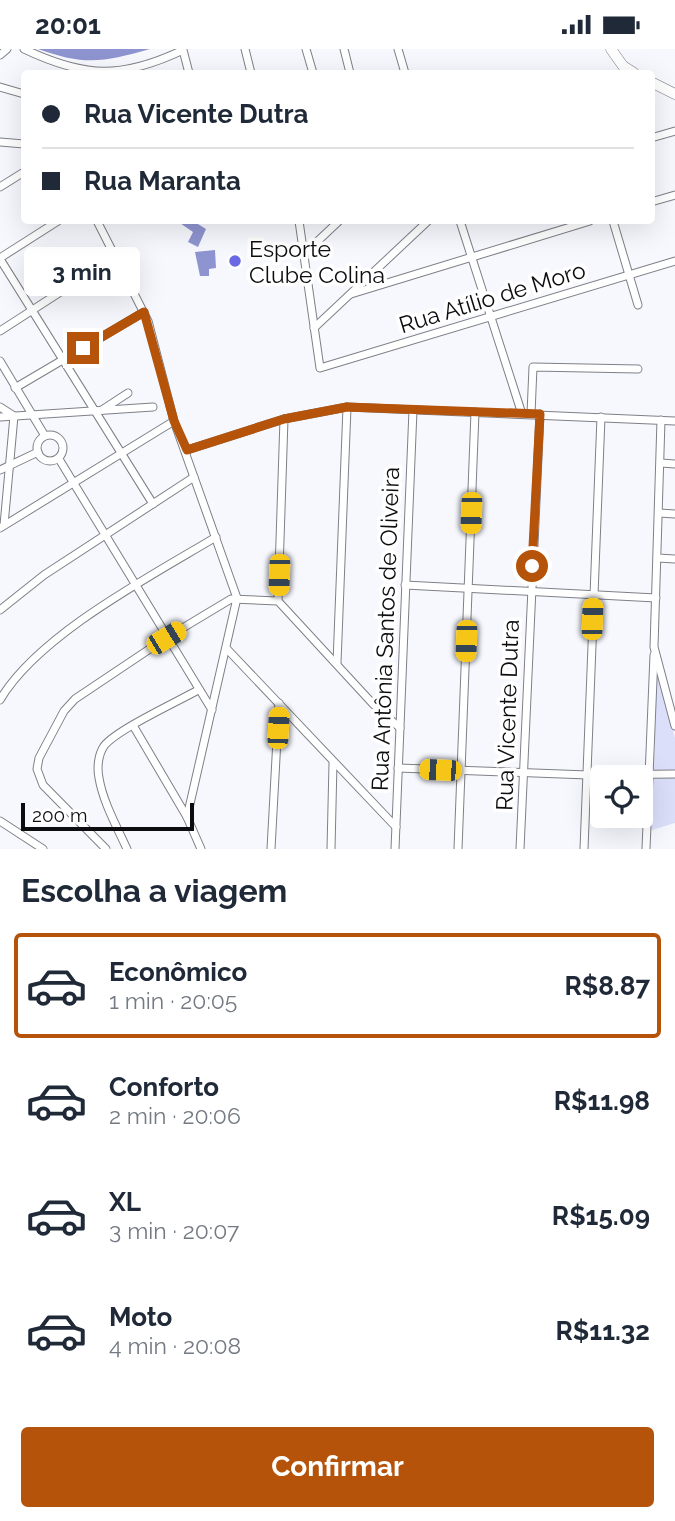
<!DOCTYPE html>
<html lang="pt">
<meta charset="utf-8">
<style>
:root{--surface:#fff;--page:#f6f6f7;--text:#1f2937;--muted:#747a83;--line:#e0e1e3;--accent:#b45309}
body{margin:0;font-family:Raleway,sans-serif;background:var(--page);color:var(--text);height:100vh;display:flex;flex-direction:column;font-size:26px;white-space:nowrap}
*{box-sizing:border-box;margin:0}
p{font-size:23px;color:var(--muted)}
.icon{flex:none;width:38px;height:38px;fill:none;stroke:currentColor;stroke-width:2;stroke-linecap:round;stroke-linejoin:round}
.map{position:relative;height:800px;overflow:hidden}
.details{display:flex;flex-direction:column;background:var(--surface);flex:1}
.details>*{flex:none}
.banner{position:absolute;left:21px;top:21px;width:634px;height:154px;border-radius:7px;box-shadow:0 7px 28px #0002;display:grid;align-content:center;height:154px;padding:0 21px;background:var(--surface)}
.tools{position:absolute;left:590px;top:716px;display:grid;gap:14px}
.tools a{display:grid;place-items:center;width:63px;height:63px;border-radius:7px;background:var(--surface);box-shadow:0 7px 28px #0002;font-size:35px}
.scale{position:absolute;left:21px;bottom:18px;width:173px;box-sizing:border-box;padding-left:7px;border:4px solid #0d0d10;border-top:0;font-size:19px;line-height:24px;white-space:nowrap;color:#0d0d10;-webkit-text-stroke:5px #fff;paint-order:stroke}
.end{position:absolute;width:32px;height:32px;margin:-16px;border:9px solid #b45309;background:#fff;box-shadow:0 0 0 4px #fff}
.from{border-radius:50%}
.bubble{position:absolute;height:49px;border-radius:7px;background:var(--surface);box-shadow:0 7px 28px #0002;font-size:23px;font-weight:700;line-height:49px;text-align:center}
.car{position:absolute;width:21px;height:42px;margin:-21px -10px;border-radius:9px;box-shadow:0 0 5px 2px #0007;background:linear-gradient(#f5c518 24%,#345 0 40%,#f5c518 0 76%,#345 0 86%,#f5c518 0)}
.banner b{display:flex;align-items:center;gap:24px;height:66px;font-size:26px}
.banner b+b{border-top:2px solid var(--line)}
.banner i{width:18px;height:18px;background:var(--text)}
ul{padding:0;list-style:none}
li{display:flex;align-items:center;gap:21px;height:105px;margin:0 14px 10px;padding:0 7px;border:4px solid transparent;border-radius:7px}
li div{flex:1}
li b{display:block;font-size:26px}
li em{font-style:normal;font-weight:700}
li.active{border-color:var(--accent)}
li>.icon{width:63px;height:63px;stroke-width:1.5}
h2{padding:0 21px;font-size:32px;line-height:84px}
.button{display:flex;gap:14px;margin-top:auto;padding:14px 21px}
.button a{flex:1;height:80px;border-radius:7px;background:var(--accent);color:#fff;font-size:28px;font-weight:700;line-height:80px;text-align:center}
.status{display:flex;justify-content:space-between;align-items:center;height:49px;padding:0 35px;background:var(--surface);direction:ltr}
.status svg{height:19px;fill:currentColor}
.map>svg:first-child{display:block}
.green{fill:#dcdffa}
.water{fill:#8e94cf}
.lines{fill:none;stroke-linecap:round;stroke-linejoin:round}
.street-casing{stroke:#7e8087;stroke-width:9}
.secondary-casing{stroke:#7e8087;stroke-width:11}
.street{stroke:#fff;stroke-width:7}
.secondary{stroke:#fff;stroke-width:10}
.route{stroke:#b45309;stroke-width:9}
.poi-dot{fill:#6a69e3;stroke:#fff;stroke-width:2.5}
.labels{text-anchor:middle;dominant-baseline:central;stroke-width:7;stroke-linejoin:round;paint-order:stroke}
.poi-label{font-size:23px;fill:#0d0d10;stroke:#fff;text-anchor:start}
.street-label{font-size:23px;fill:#0d0d10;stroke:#fff}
</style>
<div class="status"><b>20:01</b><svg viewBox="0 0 49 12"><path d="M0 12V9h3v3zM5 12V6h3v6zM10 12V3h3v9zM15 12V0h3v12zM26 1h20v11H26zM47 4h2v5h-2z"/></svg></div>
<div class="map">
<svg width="675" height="800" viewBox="0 0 675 800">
<rect width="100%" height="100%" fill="#f7f8fe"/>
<g class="green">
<polygon points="656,618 675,689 675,721 654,723"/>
<polygon points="675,728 675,774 649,782 651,730"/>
</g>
<g class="water">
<path d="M38 0H150C104 13 85 17 38 0Z"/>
<polygon points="177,172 193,172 206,180 198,198 188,193 193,183"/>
<polygon points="215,201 216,219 209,220 209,227 200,227 195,203"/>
</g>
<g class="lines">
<defs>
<g id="street">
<path d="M24 0C85 29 122 30 183 1L189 24"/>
<polyline points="245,0 251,24"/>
<polyline points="306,0 313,24"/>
<polyline points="344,0 350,24"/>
<polyline points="398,0 405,24"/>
<polyline points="0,6 7,0"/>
<polyline points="0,38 24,45"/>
<polyline points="651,89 675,82"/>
<polyline points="0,93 24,95"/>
<polyline points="0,138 24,123"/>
<polyline points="651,153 675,146"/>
<polyline points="97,172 148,272 174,372 237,549 187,768"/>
<polyline points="299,172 320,319 675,212"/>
<polyline points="460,172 522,365"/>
<polyline points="613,172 638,256"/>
<polyline points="304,205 339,172"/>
<polyline points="0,209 58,172"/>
<polyline points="0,210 153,455"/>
<polyline points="351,245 590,172"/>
<polyline points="314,279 428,172"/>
<polyline points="0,282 116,207"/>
<polyline points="0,312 45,387"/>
<polyline points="15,339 144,263"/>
<polyline points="0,358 14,367 4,476"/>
<polyline points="102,361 128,344"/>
<polyline points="531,365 533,318 638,320"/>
<polyline points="0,368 153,358"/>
<polyline points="661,371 654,598 675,677"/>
<circle cx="50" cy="399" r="13"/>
<polyline points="187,401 284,370 347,358 675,372"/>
<polyline points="59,410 212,661"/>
<polyline points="661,414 675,415"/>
<polyline points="0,421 38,403"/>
<polyline points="659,464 675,465"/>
<polyline points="0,479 174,372"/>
<polyline points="658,509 675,510"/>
<polyline points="405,536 656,549"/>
<polyline points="278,552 284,370"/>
<polyline points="0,561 44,526 194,428"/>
<polyline points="227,600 396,778"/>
<polyline points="337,614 347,358"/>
<path d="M0 651C38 586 151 527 216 488"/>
<polyline points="134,678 187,768 201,800"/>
<polyline points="398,719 588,726 675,725"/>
<polyline points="0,772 43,800"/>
<polyline points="106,800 43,736 37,720 39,709 64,662 75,650 166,589 231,550 278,552 373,655 400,679"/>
<path d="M127 800C117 778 103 753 99 729 97 719 98 706 104 697 116 681 177 653 198 641"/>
<polyline points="271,800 279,654"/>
<polyline points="331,800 333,714"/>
<polyline points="395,800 413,361"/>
<polyline points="458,800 475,363"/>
<polyline points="520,800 540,365"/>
<polyline points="584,800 601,368"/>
<polyline points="646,800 654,606"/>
</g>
<g id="secondary">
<polyline points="611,0 623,17 634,24"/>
<polyline points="651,33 675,45"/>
</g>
</defs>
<use href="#street" class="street-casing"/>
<use href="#secondary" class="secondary-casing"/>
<use href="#street" class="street"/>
<use href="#secondary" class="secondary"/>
</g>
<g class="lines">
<polyline class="route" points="83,299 144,263 174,372 187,401 284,370 347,358 540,365 532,517"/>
</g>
<circle class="poi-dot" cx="235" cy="212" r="7"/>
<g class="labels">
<g class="poi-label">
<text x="249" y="199">Esporte<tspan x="249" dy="26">Clube Colina</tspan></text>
</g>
<g class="street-label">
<text transform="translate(492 248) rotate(-17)">Rua Atílio de Moro</text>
<text transform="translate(385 580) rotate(-88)">Rua Antônia Santos de Oliveira</text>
<text transform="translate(507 666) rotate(-88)">Rua Vicente Dutra</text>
</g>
</g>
</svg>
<div class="tools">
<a><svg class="icon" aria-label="locate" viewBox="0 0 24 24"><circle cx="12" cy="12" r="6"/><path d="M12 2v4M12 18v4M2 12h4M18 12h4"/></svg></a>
</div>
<div class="scale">200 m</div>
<i class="end from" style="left:532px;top:517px"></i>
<i class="end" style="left:83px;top:299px"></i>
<div class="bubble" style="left:24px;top:198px;width:116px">3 min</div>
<i class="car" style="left:471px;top:464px;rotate:182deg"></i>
<i class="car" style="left:279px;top:526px;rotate:182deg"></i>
<i class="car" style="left:592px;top:570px;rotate:2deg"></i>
<i class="car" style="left:166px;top:589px;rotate:59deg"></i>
<i class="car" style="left:466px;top:592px;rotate:182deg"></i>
<i class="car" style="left:278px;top:679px;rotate:3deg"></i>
<i class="car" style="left:440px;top:721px;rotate:272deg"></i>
<div class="banner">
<b><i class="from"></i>Rua Vicente Dutra</b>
<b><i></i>Rua Maranta</b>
</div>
</div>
<section class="details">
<h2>Escolha a viagem</h2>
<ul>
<li class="active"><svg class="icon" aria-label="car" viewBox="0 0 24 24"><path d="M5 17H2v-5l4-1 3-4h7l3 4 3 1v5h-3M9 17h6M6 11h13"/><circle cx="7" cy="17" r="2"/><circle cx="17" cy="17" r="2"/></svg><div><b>Econômico</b><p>1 min · 20:05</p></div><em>R$8.87</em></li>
<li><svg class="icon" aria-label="car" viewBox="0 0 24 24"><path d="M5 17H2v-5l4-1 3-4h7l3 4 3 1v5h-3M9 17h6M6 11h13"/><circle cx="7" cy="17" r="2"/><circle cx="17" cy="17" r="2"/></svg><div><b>Conforto</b><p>2 min · 20:06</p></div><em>R$11.98</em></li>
<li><svg class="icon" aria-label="car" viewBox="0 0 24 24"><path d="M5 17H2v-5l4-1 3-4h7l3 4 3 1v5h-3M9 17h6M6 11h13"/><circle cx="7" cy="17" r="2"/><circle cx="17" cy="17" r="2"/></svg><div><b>XL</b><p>3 min · 20:07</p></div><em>R$15.09</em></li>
<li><svg class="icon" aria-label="car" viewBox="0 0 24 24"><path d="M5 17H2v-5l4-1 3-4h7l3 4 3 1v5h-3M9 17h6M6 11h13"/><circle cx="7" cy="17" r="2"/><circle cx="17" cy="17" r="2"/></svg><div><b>Moto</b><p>4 min · 20:08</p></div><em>R$11.32</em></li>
</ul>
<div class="button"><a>Confirmar</a></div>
</section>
